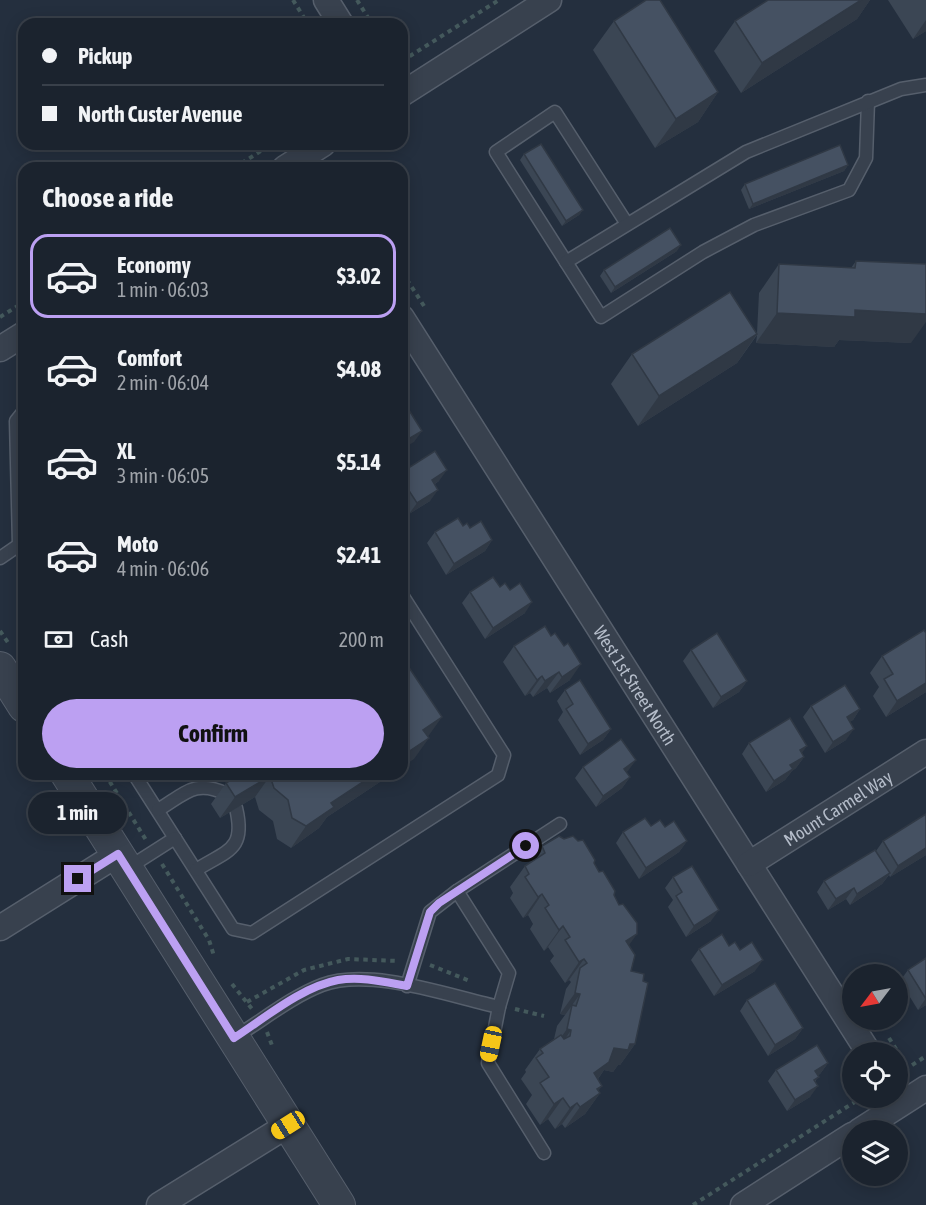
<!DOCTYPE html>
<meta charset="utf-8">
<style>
:root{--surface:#1b232e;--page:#242b36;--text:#f1f3f6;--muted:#a0a4aa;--line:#39404a;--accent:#bca0f2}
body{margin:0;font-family:"Asap Condensed",sans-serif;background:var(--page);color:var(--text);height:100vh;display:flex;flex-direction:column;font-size:22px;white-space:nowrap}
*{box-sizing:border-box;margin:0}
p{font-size:20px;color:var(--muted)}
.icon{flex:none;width:33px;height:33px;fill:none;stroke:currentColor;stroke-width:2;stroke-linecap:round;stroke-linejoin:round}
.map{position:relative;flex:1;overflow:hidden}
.drawer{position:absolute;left:18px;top:162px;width:390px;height:618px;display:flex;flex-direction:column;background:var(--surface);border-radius:18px;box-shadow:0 3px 15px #0003,0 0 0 2px var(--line)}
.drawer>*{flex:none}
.top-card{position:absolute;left:18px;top:18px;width:390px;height:132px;border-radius:18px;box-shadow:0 3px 15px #0003,0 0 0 2px var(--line);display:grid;align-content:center;height:132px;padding:0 24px;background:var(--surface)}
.needle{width:39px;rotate:238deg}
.fabs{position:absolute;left:842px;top:964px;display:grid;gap:12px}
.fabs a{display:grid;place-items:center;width:66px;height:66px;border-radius:50%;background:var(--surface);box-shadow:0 3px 15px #0003,0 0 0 2px var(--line);font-size:30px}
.end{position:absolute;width:27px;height:27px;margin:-14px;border:8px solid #bca0f2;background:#111;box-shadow:0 0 0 3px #111}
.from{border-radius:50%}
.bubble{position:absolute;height:42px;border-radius:21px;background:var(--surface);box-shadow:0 3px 15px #0003,0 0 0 2px var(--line);font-size:20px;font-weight:700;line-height:42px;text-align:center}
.car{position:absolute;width:18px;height:36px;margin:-18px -9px;border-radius:8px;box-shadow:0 0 4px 2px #0007;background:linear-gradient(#f5c518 24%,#345 0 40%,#f5c518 0 76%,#345 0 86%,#f5c518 0)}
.top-card b{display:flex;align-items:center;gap:21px;height:57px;font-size:22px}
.top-card b+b{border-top:2px solid var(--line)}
.top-card i{width:15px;height:15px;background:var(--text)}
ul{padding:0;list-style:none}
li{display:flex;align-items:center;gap:18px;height:84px;margin:0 12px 9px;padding:0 12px;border:3px solid transparent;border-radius:18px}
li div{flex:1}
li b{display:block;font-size:22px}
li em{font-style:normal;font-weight:700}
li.on{border-color:var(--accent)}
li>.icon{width:54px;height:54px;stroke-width:1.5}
h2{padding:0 24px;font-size:27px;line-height:72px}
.pay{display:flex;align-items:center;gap:15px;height:66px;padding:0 24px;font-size:22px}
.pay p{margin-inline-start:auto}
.action{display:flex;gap:12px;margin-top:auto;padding:12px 24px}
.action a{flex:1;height:69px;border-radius:36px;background:var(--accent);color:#111;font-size:24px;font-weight:700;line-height:69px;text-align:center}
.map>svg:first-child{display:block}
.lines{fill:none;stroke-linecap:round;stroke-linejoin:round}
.service-casing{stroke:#565f6c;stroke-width:15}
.minor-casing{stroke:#565f6c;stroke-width:27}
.tertiary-casing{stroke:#565f6c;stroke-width:34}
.path{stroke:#44595c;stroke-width:4;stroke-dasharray:4.5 4.5;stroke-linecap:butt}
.service{stroke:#38414e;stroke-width:12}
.minor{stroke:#38414e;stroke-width:24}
.tertiary{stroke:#38414e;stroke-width:32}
.wall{fill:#3b4654}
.shaded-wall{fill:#303945}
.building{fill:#455162;stroke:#303945;stroke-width:1.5}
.route{stroke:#bca0f2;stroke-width:8}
.labels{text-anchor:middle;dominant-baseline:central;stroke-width:4.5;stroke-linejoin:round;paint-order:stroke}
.street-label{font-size:18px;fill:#b4bcc9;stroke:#1d2633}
</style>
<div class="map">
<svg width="926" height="1205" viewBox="0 0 926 1205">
<rect width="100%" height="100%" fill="#242f3e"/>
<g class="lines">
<defs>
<g id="service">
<polyline points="627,224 555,112 496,152 601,317 703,252 754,225 849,190 866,158 868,101"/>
<polyline points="566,262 746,152 901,89 926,85"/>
<polyline points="19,545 16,421 24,411"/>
<polyline points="0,558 19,545"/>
<polyline points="134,774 233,929 252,933 498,775 504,755 402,595"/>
<path d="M158 810C186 793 195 779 227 794"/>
<polyline points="128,868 175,838"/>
<path d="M196 870C228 850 246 850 236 808"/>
<polyline points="407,986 430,912 457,891"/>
<polyline points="499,1007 488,1063 544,1153"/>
<path d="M235 1037C263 1020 291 997 322 985 370 967 449 996 499 1007L509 973 457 891 560 824"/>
</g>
<g id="minor">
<polyline points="326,0 341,24"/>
<polyline points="402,94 549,0"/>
<polyline points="285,168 323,144"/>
<path id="s1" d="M402 318 869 1053"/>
<polyline points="0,349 24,334"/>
<path id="s2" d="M749 864 926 752"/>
<polyline points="0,928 118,854"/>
<polyline points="859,1131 926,1088"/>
<polyline points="159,1205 288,1125"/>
<polyline points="743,1205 852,1135"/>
</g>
<g id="tertiary">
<polyline points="0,668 24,706"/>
<polyline points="67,774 339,1205"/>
</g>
</defs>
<use href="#service" class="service-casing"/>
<use href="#minor" class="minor-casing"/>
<use href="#tertiary" class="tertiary-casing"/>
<g class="path">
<polyline points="293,0 308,24"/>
<polyline points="357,0 372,24"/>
<polyline points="402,61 499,0"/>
<polyline points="234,168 272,144"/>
<polyline points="402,272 424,306"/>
<polyline points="0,317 24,302"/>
<polyline points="0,631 9,644"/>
<polyline points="105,774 146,840"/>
<polyline points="162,864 209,940 214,956"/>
<polyline points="430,965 470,981"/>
<polyline points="232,984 252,1009"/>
<polyline points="247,1002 304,970 348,959 399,961"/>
<polyline points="515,1009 544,1016"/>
<polyline points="267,1032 273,1048"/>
<polyline points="889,1038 908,1068"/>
<polyline points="897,1075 926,1056"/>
<polyline points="693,1205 861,1098"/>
</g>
<use href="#service" class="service"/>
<use href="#minor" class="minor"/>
<use href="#tertiary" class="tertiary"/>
</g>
<g class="wall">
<polygon points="768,0 870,0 857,19 741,93 714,51 735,21"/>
<polygon points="888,0 926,0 926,31 913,39"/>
<polygon points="614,21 718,92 698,122 655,148 593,50"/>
<polygon points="524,154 583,210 579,215 562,226 520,160"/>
<polygon points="848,165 844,171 749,209 741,190 745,184"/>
<polygon points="677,251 611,293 600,276 604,270"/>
<polygon points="856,261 911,343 839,340 834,347 756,343 757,335 737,363 638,426 611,384 632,354 757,333 759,293 779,264 851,268"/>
<polygon points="402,472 439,481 435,484 430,501 409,514 402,503"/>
<polygon points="463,526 492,540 485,551 446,575 427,543 435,532"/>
<polygon points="500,587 510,590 525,613 485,639 462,603 470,592"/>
<polygon points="545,626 570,680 550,693 547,688 533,697 530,693 525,696 503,662 514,646"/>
<polygon points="926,633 926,692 886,717 873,696 879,687 870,673 882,656"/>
<polygon points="691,650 747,681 739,692 713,708 683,661"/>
<polygon points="565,690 611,729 603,740 580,755 558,720 563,712 557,701"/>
<polygon points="811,706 860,709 853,720 849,722 846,740 825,753 803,717"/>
<polygon points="749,743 802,754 804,757 796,768 792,771 785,780 766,792 742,754"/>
<polygon points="636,760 626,772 630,777 622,788 596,807 575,778 583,767"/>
<polygon points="240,774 392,774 327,817 319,828 291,848 277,839 273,821 259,810 255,797 220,818 211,804 226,783"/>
<polygon points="926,814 926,855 890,877 889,875 882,884 850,905 846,899 828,910 817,892 824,881 876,851 883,841"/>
<polygon points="651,826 687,841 679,852 639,879 616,843 623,832"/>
<polygon points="542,846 594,863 614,895 629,945 635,1044 620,1065 618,1065 613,1072 604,1070 598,1079 598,1091 600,1093 585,1114 565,1128 562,1124 555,1129 548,1119 540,1125 526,1104 532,1095 521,1079 526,1072 525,1070 540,1049 554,1039 557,1026 565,1015 560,1014 566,989 571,982 569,980 565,983 550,961 554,956 548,947 544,951 530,929 533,924 528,915 523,918 510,898 513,893 510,887 525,866 531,862"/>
<polygon points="673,877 711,921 686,937 668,907 673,900 665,888"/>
<polygon points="699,949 755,971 714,996 691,960"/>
<polygon points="926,958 926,1005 918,1010 900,981 908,970"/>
<polygon points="747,1000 803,1028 795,1039 768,1056 740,1011"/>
<polygon points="828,1063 820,1074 818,1075 810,1097 787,1111 768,1081 776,1070"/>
</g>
<g class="shaded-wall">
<polygon points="861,0 870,0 857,19 741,93 762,63"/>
<polygon points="926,20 926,31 913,39"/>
<polygon points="718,92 698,122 655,148 676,119"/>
<polygon points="848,165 844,171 749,209 753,204"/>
<polygon points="583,210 579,215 562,226 566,221"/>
<polygon points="681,245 677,251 611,293 615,287"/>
<polygon points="855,310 926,314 926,322 911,343 839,340 834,347 756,343 777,313"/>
<polygon points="757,334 737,363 638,426 659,396"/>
<polygon points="422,431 414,442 402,449 402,445 405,441"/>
<polygon points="447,470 439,481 424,491 432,480"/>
<polygon points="438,490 430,501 409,514 417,503"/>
<polygon points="492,540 485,551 446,575 454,564"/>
<polygon points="532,602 525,613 485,639 493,628"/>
<polygon points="581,664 570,680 550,693 562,677"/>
<polygon points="559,672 547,688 533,697 545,681"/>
<polygon points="542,676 530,693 525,696 537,680"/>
<polygon points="747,681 739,692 713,708 721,697"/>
<polygon points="926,683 926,692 886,717 897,701"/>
<polygon points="860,709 853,720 839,728 847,717"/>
<polygon points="442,717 427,738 423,730"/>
<polygon points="611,729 603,740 580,755 588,744"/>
<polygon points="854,729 846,740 825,753 833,742"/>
<polygon points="429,738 414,759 402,767 402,756"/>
<polygon points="807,746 799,757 800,750"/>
<polygon points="804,757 796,768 792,771 785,780 766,792 774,781 790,765"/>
<polygon points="636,760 628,771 616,780 624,769"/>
<polygon points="375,774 392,774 327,817 319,828 291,848 306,826 331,803"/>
<polygon points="270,776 255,797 220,818 235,797"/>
<polygon points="630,777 622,788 596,807 603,796"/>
<polygon points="687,841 679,852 639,879 646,868"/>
<polygon points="926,848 926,855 890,877 898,866"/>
<polygon points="890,873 882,884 850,905 857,894"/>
<polygon points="854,888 846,899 828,910 836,899"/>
<polygon points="542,894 528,915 523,918 538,897"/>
<polygon points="719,910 711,921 686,937 694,926"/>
<polygon points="563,926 548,947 544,951 559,930"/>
<polygon points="637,934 622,955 626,941"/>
<polygon points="584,959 569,980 565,983 579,962"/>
<polygon points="763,960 755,971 714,996 722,985"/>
<polygon points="575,993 580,994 565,1015 560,1014"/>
<polygon points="926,998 926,1005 918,1010"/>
<polygon points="803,1028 795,1039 768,1056 775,1045"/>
<polygon points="567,1029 571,1030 557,1051 552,1050"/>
<polygon points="630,1044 635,1044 620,1065 618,1065 613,1072 604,1070 595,1083 594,1073 614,1048"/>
<polygon points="828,1063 820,1074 807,1082 815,1071"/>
<polygon points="602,1086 594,1097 600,1093 585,1114 565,1128 580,1107 597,1089"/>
<polygon points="818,1086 810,1097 787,1111 795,1100"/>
<polygon points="563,1098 548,1119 540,1125 554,1104"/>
<polygon points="577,1103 562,1124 555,1129 570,1108"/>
</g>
<g class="building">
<polygon points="646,0 660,0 718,92 676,119 614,21"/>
<polygon points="768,0 861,0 762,63 735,21"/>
<polygon points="541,144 583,210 566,221 524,154"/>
<polygon points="840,145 848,165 753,204 745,184"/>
<polygon points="670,228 681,245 615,287 604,270"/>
<polygon points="856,261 926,264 926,314 855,310 855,317 777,313 779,264 855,268"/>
<polygon points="730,292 757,334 659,396 632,354"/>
<polygon points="402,399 422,431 405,441 402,436"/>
<polygon points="435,451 447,470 432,480 438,490 417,503 402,480 402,472"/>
<polygon points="458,518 463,526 467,523 470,528 481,521 492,540 454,564 435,532"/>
<polygon points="493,577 500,587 505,583 510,590 520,583 532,602 493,628 470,592"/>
<polygon points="545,626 551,636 555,633 564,646 568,643 581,664 562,677 559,672 545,681 542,676 537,680 514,646"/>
<polygon points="924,630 926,633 926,683 897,701 884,679 893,674 882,656"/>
<polygon points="717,633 747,681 721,697 691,650"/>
<polygon points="402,657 442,717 423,730 429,738 402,756"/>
<polygon points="580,680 611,729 588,744 566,709 573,704 565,690"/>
<polygon points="845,685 860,709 847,717 854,729 833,742 811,706"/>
<polygon points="790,718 807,746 800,750 804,757 790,765 793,769 774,781 749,743"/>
<polygon points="621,739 636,760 624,769 630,777 603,796 583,767"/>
<polygon points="240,774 375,774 331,803 334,807 306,826 292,818 288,800 274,788 270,776 235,797 226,783"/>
<polygon points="926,814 926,848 898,866 883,841"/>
<polygon points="645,818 651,826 660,820 665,827 674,821 687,841 646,868 623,832"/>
<polygon points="559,836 564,839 573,836 578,841 583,840 595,860 594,863 599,872 603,871 615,891 614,895 619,905 623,904 637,923 637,934 626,941 635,955 631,971 644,974 643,981 648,983 635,1044 630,1044 628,1050 614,1048 609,1062 594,1073 602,1086 597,1089 600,1093 580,1107 577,1103 570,1108 563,1098 554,1104 540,1083 549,1077 536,1058 543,1053 540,1049 561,1035 564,1039 570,1036 571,1030 567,1029 572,1005 576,1006 580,994 575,993 580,968 587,963 584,959 579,962 565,940 570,937 563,926 559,930 545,908 549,905 542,894 538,897 525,877 529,874 525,866 545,853 542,846"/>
<polygon points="875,850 890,873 857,894 854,888 836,899 824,881"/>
<polygon points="692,866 719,910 694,926 676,896 682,892 673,877"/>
<polygon points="722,934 729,946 735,942 740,950 752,942 763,960 722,985 699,949"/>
<polygon points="926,958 926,999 908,970"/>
<polygon points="775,983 803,1028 775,1045 747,1000"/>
<polygon points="817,1045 828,1063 815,1071 819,1077 814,1080 818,1086 795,1100 776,1070"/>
</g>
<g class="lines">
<path class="route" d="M78 879 118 854 234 1038C265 1018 301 987 338 980 361 976 385 982 407 986L430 912 439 903 526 846"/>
</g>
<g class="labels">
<g class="street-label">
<text stroke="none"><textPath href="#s1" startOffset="435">West 1st Street North</textPath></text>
<text stroke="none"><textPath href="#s2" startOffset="105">Mount Carmel Way</textPath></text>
</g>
</g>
</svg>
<div class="fabs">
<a><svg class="needle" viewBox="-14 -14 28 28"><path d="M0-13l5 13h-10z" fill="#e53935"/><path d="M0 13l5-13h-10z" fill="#a0a4aa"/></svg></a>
<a><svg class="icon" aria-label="locate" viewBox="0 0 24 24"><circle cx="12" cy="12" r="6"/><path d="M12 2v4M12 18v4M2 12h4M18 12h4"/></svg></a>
<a><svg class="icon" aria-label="layers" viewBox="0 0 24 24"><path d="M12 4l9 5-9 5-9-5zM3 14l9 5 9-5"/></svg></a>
</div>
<i class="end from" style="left:526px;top:846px"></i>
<i class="end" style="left:78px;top:879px"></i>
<div class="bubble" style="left:28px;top:792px;width:99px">1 min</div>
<i class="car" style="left:491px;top:1044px;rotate:192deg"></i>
<i class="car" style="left:288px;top:1125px;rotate:238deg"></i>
<div class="top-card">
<b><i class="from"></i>Pickup</b>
<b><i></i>North Custer Avenue</b>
</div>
<section class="drawer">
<h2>Choose a ride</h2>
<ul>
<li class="on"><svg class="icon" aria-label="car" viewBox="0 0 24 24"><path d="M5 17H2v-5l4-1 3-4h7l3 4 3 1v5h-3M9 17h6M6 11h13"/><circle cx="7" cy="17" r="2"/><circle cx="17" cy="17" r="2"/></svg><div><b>Economy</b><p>1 min · 06:03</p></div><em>$3.02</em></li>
<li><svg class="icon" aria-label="car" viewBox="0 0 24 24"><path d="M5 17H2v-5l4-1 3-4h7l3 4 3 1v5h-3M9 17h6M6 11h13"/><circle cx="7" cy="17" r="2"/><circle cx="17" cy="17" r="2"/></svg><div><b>Comfort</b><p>2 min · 06:04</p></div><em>$4.08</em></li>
<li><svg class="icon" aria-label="car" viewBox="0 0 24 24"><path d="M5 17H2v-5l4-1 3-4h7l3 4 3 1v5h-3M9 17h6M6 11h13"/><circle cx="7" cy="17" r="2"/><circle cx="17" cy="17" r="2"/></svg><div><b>XL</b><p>3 min · 06:05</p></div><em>$5.14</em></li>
<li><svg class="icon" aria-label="car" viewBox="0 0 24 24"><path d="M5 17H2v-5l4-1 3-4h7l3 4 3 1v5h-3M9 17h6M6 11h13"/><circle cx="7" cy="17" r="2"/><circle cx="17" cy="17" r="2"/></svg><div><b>Moto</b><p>4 min · 06:06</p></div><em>$2.41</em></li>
</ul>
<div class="pay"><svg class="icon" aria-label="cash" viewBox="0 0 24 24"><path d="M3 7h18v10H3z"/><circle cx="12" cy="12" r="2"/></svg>Cash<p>200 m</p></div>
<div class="action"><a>Confirm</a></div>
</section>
</div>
